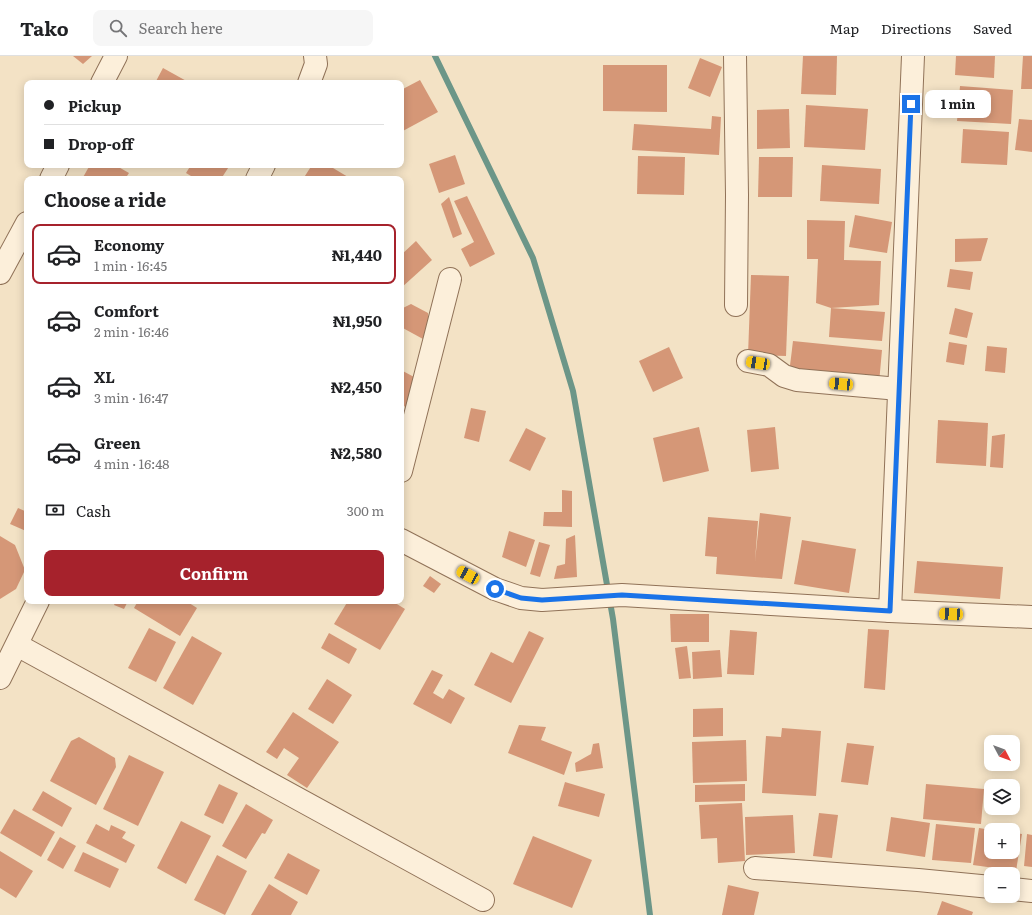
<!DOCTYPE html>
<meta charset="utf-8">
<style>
:root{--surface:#fff;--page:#f6f6f6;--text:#202124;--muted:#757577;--line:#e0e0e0;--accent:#a6222c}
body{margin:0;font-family:Literata,serif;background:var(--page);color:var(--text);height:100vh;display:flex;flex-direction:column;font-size:15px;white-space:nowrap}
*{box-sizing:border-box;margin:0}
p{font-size:13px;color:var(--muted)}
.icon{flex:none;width:22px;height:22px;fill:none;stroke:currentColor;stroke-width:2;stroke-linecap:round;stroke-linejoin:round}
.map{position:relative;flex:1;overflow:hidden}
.details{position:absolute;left:24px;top:120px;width:380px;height:428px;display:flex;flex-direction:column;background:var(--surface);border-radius:8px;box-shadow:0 2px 10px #0003}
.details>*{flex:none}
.top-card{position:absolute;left:24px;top:24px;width:380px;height:88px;border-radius:8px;box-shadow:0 2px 10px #0003;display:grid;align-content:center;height:88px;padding:0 20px;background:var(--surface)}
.needle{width:26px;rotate:131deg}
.controls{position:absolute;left:984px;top:679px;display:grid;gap:8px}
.controls a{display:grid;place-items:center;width:36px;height:36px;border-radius:8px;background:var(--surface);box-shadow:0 2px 10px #0003;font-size:20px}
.end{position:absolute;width:18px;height:18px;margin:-9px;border:5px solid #1a73e8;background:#fff;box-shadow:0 0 0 2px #fff}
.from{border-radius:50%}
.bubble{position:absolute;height:28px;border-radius:8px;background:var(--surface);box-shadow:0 2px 10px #0003;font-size:13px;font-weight:700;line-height:28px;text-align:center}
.car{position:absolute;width:12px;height:24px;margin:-12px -6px;border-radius:5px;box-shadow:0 0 3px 1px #0007;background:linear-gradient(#f5c518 24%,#345 0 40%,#f5c518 0 76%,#345 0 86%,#f5c518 0)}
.top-card b{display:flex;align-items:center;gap:14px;height:38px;font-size:15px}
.top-card b+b{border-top:1px solid var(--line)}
.top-card i{width:10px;height:10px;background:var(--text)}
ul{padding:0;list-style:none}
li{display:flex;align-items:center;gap:12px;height:60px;margin:0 8px 6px;padding:0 12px;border:2px solid transparent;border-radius:8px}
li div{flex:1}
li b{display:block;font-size:15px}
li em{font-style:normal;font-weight:700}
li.active{border-color:var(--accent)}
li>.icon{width:36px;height:36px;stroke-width:1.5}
h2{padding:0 20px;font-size:18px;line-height:48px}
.pay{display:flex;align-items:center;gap:10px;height:44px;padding:0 20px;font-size:15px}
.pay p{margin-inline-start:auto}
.action{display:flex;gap:8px;margin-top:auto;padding:8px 20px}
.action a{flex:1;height:46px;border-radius:8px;background:var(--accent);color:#fff;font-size:16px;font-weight:700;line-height:46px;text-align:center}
header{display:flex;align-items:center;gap:24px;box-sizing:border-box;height:56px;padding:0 20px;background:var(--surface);border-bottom:1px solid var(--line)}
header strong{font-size:19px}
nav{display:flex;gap:22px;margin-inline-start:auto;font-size:14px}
.search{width:280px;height:36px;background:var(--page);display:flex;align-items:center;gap:10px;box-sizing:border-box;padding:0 14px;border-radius:8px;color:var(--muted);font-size:15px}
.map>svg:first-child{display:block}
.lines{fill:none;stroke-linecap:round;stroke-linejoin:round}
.stream{stroke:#6c9688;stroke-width:6}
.building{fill:#d59777}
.street-casing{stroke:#907258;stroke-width:24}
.street{stroke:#fcefda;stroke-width:22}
.route{stroke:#1a73e8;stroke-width:5}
</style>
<header>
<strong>Tako</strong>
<div class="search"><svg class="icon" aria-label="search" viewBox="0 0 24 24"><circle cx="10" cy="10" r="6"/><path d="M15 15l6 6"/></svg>Search here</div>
<nav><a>Map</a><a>Directions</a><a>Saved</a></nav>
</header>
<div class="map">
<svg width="1032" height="859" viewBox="0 0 1032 859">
<rect width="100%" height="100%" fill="#f3e2c5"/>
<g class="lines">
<polyline class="stream" points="435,0 533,202 573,335 613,563 650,859"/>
</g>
<g class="building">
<polygon points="73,0 92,0 83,8"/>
<polygon points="803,0 837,0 836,39 801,38"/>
<polygon points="956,0 995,0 994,22 955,19"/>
<polygon points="1023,0 1032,0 1032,33 1021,33"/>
<polygon points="700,2 722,11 710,41 688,32"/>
<polygon points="603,9 667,9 667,56 603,55"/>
<polygon points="163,12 190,27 155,27"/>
<polygon points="420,24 438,56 401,76 401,34"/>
<polygon points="960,30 1013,34 1011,68 957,65"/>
<polygon points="806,49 868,53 865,94 804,91"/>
<polygon points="789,53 790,92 757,93 757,54"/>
<polygon points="712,60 721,61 719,99 632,94 634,68 711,73"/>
<polygon points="1019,63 1032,64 1032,96 1015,94"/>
<polygon points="963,73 1009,76 1007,109 961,107"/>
<polygon points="455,99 465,128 439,137 429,108"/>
<polygon points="638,100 685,101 684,139 637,138"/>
<polygon points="759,101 793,101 792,141 758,141"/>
<polygon points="90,109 115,109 129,117 125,123 82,123"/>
<polygon points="191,109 230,109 221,123 196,123 186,117"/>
<polygon points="312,109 328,109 348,121 347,123 303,123"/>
<polygon points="822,109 881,113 879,148 820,145"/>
<polygon points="467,140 495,198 470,211 461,193 474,186 454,145"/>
<polygon points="449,141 462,178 453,182 441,148"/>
<polygon points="855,159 892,166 887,197 849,191"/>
<polygon points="807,164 845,165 844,204 881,205 879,249 831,252 885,256 882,285 829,281 831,252 816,247 818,203 807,203"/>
<polygon points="988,182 981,205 955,206 955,183"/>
<polygon points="416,185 432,204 401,232 401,199"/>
<polygon points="950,213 973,216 970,234 947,231"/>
<polygon points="751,219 789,220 786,300 748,299"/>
<polygon points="411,248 428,257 430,271 423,283 401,271 401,253"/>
<polygon points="955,252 973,257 967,282 949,278"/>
<polygon points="793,285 882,294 879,327 789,318"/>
<polygon points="949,286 967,289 964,309 946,306"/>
<polygon points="987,290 1007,292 1005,317 985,315"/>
<polygon points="669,291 683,322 653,336 639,305"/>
<polygon points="401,314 414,321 406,351 401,349"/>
<polygon points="471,352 486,355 479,386 464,382"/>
<polygon points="938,364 988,367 986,410 936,407"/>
<polygon points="699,371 709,415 663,426 653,382"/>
<polygon points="775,371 779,413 751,416 747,374"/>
<polygon points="526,372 546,382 530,415 509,405"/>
<polygon points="1005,378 1003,412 990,411 992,380"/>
<polygon points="562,434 572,435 572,471 543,470 544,456 562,456"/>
<polygon points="18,452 27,456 27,473 26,475 10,468"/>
<polygon points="760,457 791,461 782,523 716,518 717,501 705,500 708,461 758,465 755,505"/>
<polygon points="509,475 535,484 526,511 502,501"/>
<polygon points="575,479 577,521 554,523 557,510 565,508 566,483"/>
<polygon points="0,480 15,489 25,514 16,533 0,543"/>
<polygon points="802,484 856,493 849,537 794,528"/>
<polygon points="539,486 550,489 540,521 530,518"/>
<polygon points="917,505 1003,511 1000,543 914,537"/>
<polygon points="430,520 441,528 434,537 423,530"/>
<polygon points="116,545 128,545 124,553 114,549"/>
<polygon points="138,545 186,545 197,552 180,580 134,552"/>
<polygon points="348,545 392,545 405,553 380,594 334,568"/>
<polygon points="670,558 709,558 709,586 671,586"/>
<polygon points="149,572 176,586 156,626 128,612"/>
<polygon points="868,573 889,574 885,634 864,632"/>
<polygon points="730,574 757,576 754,619 727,618"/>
<polygon points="529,575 544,582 511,647 474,629 491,596 513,607"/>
<polygon points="329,577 357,593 349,608 321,592"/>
<polygon points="192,580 222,597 193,649 163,632"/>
<polygon points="687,590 691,622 679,623 675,592"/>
<polygon points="720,594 722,621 693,623 692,596"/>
<polygon points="432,614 443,619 433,637 443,643 449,633 465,642 451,668 413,648"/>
<polygon points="327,623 352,639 333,668 308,653"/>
<polygon points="723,652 723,680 693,681 693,653"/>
<polygon points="293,656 339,686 307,732 287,719 299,702 284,692 277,703 266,696"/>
<polygon points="519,669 546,671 541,684 572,696 564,719 508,697"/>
<polygon points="782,672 821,675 816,740 762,737 766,680 781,681"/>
<polygon points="79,681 115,702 116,711 96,749 50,725 71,685"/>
<polygon points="746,684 747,725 693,727 692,686"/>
<polygon points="599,687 603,712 576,716 575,707 591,698 593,688"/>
<polygon points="847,687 874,690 868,729 841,726"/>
<polygon points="129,699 164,716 138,770 103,753"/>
<polygon points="565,726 605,738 599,761 558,750"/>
<polygon points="219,728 238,737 223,768 204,759"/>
<polygon points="745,728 745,745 695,746 695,729"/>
<polygon points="926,728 984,733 981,768 923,763"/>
<polygon points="43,735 72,752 62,771 32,754"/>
<polygon points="742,747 745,805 718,807 717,782 701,783 699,749"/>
<polygon points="246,748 273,764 265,778 262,777 246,803 222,790"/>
<polygon points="14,753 55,776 41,801 0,777"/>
<polygon points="819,757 838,759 832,802 813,800"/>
<polygon points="793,759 795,797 746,799 745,761"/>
<polygon points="891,761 930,767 925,801 886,795"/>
<polygon points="181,765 211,780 186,828 157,812"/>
<polygon points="96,768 109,775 111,769 126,776 122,782 135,789 126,807 86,787"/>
<polygon points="936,768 975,772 971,807 932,804"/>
<polygon points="979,772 991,774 991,796 1013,796 1013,777 1022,778 1016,815 973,809"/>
<polygon points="1027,778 1032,779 1032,811 1024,810"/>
<polygon points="533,780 592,804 572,852 513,828"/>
<polygon points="60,781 76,790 63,813 47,804"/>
<polygon points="0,795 33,815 16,842 0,832"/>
<polygon points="83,796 119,813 110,832 74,815"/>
<polygon points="288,797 320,814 307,839 274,822"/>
<polygon points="217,799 247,815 225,859 194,844"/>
<polygon points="269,828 298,846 291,859 251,859"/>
<polygon points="728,829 759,836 754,859 722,859"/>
<polygon points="942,845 973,856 972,859 937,859"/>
</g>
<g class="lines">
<defs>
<g id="street">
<polyline points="735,0 737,139 736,249"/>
<polyline points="102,27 116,0"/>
<polyline points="309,27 316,8 315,0"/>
<polyline points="51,123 58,109"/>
<polyline points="257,123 264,109"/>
<polyline points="0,217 27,167"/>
<polyline points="748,305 769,309 784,320 797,324 899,333"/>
<polyline points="401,415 450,223"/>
<polyline points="401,484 495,533 521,542 542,544 622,539 890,555 1032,561"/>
<polyline points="890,555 913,0"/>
<polyline points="17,589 483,844"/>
<polyline points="0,622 38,545"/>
<polyline points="755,812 918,824 991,831"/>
<polyline points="1013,833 1032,835"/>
</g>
</defs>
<use href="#street" class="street-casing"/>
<use href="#street" class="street"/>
</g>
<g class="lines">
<polyline class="route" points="495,533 521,542 542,544 622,539 890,555 911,48"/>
</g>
</svg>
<div class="controls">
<a><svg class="needle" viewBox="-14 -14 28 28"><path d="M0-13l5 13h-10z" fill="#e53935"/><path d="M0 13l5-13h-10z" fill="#757577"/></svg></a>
<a><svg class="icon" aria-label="layers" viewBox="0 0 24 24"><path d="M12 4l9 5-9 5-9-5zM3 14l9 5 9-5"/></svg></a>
<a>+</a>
<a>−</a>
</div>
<i class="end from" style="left:495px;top:533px"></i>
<i class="end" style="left:911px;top:48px"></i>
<div class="bubble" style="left:925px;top:34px;width:66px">1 min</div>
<i class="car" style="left:758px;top:307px;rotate:279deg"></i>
<i class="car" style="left:841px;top:328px;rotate:275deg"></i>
<i class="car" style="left:468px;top:519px;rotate:298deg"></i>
<i class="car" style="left:951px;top:558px;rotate:273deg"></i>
<div class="top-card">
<b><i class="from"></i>Pickup</b>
<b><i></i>Drop-off</b>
</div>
<section class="details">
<h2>Choose a ride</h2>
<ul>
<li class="active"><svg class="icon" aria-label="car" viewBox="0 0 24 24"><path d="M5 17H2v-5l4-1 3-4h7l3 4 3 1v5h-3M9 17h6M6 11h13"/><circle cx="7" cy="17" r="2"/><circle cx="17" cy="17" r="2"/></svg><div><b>Economy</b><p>1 min · 16:45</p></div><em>₦1,440</em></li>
<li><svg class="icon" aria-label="car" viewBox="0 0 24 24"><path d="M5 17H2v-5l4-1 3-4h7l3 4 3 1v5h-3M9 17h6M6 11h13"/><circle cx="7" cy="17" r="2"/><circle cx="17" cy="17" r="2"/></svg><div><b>Comfort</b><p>2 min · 16:46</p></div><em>₦1,950</em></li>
<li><svg class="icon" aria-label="car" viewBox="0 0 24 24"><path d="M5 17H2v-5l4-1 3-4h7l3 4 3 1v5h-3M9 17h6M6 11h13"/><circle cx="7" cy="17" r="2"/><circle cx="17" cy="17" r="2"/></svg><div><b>XL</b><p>3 min · 16:47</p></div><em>₦2,450</em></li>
<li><svg class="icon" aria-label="car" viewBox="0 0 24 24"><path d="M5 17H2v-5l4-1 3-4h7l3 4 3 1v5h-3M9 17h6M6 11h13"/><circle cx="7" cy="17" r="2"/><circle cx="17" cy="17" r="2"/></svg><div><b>Green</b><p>4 min · 16:48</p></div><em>₦2,580</em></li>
</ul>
<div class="pay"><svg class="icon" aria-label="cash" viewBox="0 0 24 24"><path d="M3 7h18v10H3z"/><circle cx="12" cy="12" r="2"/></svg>Cash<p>300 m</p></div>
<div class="action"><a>Confirm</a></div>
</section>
</div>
